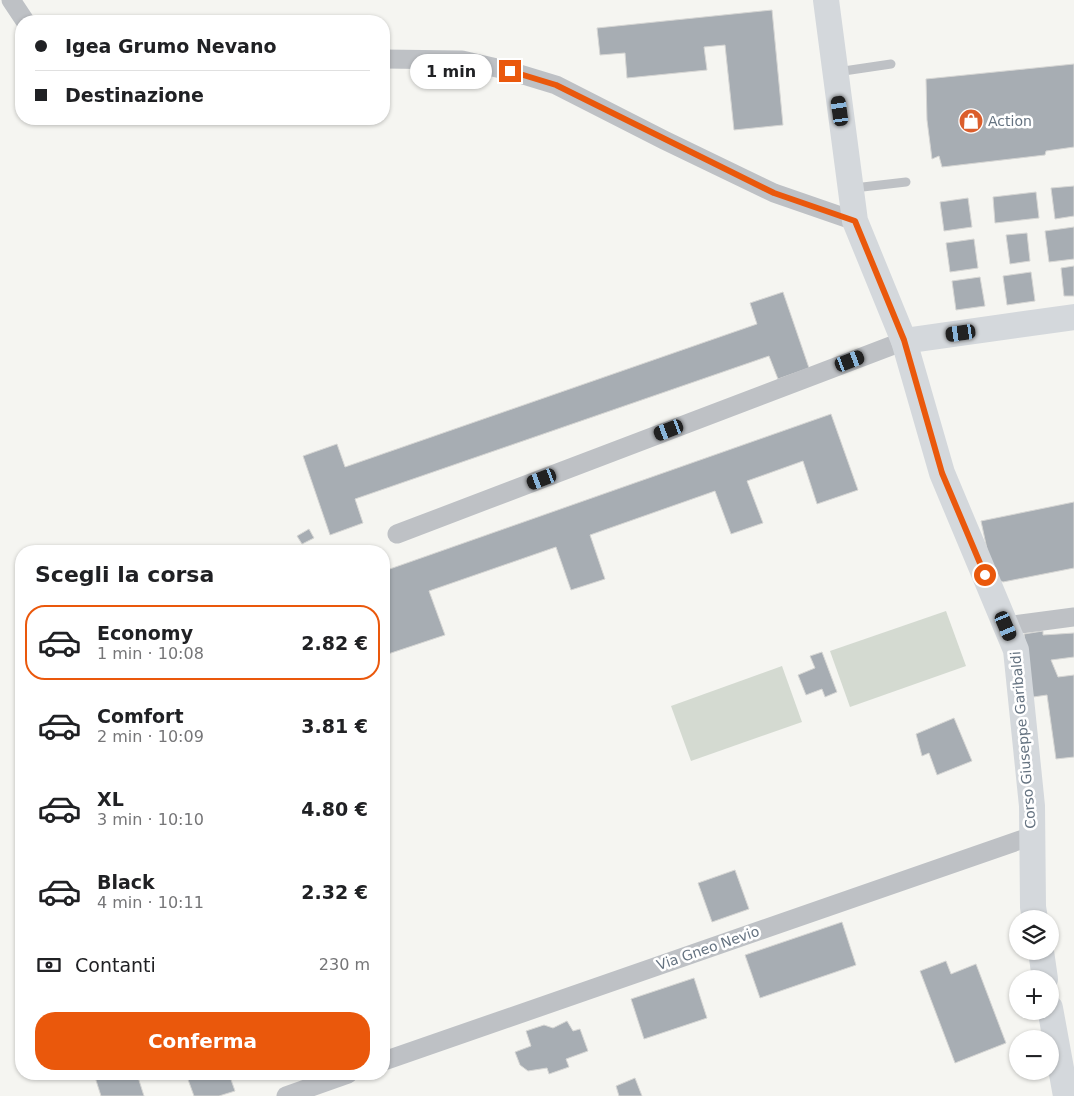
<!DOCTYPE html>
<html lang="it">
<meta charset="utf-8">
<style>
:root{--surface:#fff;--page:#f2f2f2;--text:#202124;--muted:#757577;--line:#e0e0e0;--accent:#ea580c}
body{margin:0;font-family:"DejaVu Sans",sans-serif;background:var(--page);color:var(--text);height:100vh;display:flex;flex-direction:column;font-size:19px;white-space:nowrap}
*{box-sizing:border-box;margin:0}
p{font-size:16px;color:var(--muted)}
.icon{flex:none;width:28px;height:28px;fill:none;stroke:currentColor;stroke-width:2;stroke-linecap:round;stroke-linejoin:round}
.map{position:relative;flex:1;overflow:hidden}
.sheet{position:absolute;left:15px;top:545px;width:375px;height:535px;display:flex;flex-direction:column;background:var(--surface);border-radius:20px;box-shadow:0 1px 4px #0004}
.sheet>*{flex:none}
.top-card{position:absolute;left:15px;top:15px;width:375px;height:110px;border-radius:20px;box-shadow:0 1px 4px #0004;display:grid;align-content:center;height:110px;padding:0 20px;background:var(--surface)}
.fabs{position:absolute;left:1009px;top:910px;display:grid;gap:10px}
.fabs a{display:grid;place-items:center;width:50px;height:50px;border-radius:50%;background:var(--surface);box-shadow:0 1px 4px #0004;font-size:25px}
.end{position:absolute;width:22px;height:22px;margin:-11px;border:6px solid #ea580c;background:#fff;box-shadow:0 0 0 2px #fff}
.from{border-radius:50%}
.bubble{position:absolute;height:35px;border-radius:18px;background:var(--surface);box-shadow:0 1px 4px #0004;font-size:16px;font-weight:700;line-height:35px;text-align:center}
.car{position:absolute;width:15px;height:30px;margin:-15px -8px;border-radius:6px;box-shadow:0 0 4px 1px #0007;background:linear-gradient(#222 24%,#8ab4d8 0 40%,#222 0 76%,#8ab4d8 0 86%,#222 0)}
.top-card b{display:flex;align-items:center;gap:18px;height:48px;font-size:19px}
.top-card b+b{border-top:1px solid var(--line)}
.top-card i{width:12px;height:12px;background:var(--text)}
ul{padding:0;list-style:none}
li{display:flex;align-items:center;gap:15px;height:75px;margin:0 10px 8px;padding:0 10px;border:2px solid transparent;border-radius:20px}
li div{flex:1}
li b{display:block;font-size:19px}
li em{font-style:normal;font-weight:700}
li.on{border-color:var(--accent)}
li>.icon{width:45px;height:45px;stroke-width:1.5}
h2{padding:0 20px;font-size:22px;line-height:60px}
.pay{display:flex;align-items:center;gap:12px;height:55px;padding:0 20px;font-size:19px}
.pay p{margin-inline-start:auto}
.primary-button{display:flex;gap:10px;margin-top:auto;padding:10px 20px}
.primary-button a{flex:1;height:58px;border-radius:20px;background:var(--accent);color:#fff;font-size:20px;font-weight:700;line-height:58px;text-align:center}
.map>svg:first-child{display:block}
.green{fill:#d4dad1}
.building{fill:#a7adb3;stroke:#d6d6d4}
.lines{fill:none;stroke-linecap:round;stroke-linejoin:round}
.lane{stroke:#bec1c5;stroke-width:9}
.street{stroke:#bec1c5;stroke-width:19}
.secondary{stroke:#d4d8dc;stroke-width:26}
.route{stroke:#ea580c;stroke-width:6}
.labels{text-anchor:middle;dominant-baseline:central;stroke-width:5;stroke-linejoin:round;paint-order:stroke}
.poi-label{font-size:14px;fill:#657381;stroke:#fff;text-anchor:start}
.street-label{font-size:14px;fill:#657381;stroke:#fff}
</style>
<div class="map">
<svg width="1074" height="1096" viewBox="0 0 1074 1096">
<rect width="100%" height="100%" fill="#f5f5f1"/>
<g class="green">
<polygon points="946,611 966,666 850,707 830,651"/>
<polygon points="782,666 802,722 691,761 671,706"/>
</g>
<g class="building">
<polygon points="772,10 783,125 734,130 725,45 704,47 707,70 627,78 625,53 600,55 597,28"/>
<polygon points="1074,64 1074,147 1046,151 1045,155 942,167 939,156 932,159 927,120 926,79"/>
<polygon points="1074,186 1074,216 1055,219 1051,188"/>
<polygon points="1036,192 1039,218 995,223 993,197"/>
<polygon points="968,198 972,227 944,231 940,202"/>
<polygon points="1074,227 1074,259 1049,262 1045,231"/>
<polygon points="1027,233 1030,261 1010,264 1006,235"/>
<polygon points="974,239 978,268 950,272 946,243"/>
<polygon points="1074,266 1074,296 1064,296 1061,268"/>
<polygon points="1031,272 1035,301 1007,305 1003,276"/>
<polygon points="980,277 985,306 956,310 952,281"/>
<polygon points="783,292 809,368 778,379 769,356 355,499 363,523 330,535 303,456 337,444 345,467 757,324 750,303"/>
<polygon points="831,414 858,490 817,504 803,461 747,481 763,523 731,534 715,491 590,535 605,579 571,590 556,547 429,591 445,635 388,654 384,643 384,571"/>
<polygon points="1074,502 1074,568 1003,582 993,577 981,521"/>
<polygon points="309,529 314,538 302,544 297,536"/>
<polygon points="1043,631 1043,635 1074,633 1074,657 1051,660 1058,677 1074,675 1074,757 1056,759 1047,695 1033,697 1024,634"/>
<polygon points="822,652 837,692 825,697 822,689 806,695 798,675 815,668 810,656"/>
<polygon points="954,718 972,761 937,775 929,753 922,756 916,734"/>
<polygon points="735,870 749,909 712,922 698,883"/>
<polygon points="842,922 856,965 760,998 745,955"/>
<polygon points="946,961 951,974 976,964 1006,1043 955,1063 920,971"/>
<polygon points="694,978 707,1018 644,1039 631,999"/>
<polygon points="567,1021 573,1031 580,1029 588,1051 566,1059 569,1067 549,1074 547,1068 528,1071 520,1065 515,1052 531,1046 526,1031 544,1025 553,1028"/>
<polygon points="94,1074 137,1074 144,1096 101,1096"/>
<polygon points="186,1074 229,1074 235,1091 219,1096 194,1096"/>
<polygon points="635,1078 642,1096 619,1096 616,1086"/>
</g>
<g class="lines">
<g class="lane">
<polyline points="837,72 891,64"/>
<polyline points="854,188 906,182"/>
</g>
<g class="street">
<polyline points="11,0 25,21"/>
<polyline points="384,59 462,60 510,71 556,85 664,140 774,193 855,221"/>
<polyline points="397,534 904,341"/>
<polyline points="1006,626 1074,617"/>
<polyline points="384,1061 1032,836"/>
<polyline points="286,1096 348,1074"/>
</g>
<g class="secondary">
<polyline points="826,0 855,221 904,341 942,473 1016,650 1032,806 1033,907 1035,919"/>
<polyline points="904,341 1074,317"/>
<polyline points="1041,951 1045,979"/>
<polyline points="1050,1008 1066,1096"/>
</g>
</g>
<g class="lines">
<polyline class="route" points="510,71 556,85 774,193 855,221 904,340 942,473 985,575"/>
</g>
<defs>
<symbol id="shop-disc" viewBox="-11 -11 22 22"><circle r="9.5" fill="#db5e2c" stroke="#fff"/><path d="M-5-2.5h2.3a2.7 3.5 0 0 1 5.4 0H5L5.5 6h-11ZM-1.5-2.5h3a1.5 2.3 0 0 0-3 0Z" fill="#fff"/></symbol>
</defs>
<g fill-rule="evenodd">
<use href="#shop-disc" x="957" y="107" width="28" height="28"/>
</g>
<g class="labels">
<g class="poi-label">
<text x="988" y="121">Action</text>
</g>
<g class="street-label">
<text transform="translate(1023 740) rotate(-95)">Corso Giuseppe Garibaldi</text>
<text transform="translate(708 948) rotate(-19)">Via Gneo Nevio</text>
</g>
</g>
</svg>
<div class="fabs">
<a><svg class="icon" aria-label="layers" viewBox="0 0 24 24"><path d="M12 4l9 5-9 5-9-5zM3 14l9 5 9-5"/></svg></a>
<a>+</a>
<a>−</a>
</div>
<i class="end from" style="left:985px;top:575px"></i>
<i class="end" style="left:510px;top:71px"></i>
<div class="bubble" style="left:410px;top:54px;width:82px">1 min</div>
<i class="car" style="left:840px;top:111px;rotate:352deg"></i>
<i class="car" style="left:961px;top:333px;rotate:262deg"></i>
<i class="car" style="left:850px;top:361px;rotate:69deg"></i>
<i class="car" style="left:669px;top:430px;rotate:249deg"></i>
<i class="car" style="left:542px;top:479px;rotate:249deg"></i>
<i class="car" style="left:1006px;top:626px;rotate:157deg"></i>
<div class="top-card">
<b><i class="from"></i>Igea Grumo Nevano</b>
<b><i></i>Destinazione</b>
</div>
<section class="sheet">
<h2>Scegli la corsa</h2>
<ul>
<li class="on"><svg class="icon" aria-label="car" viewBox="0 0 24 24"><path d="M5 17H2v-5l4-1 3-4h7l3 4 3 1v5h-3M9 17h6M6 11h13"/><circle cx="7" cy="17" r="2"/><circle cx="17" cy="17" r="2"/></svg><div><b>Economy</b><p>1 min · 10:08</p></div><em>2.82 €</em></li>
<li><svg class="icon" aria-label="car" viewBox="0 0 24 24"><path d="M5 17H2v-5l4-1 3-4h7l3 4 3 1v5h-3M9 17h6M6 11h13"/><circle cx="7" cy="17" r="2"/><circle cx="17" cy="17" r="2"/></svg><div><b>Comfort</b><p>2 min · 10:09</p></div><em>3.81 €</em></li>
<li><svg class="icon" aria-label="car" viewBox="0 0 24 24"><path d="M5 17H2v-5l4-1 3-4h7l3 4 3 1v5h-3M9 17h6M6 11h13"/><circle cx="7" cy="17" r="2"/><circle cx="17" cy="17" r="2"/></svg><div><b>XL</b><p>3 min · 10:10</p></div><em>4.80 €</em></li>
<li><svg class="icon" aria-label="car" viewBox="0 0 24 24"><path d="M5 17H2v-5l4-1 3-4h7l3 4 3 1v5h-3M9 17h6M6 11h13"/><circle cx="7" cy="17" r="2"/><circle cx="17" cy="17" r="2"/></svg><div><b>Black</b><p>4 min · 10:11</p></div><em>2.32 €</em></li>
</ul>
<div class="pay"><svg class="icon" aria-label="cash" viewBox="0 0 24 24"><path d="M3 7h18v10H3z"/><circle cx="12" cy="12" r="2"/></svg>Contanti<p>230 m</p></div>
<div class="primary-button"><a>Conferma</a></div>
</section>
</div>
